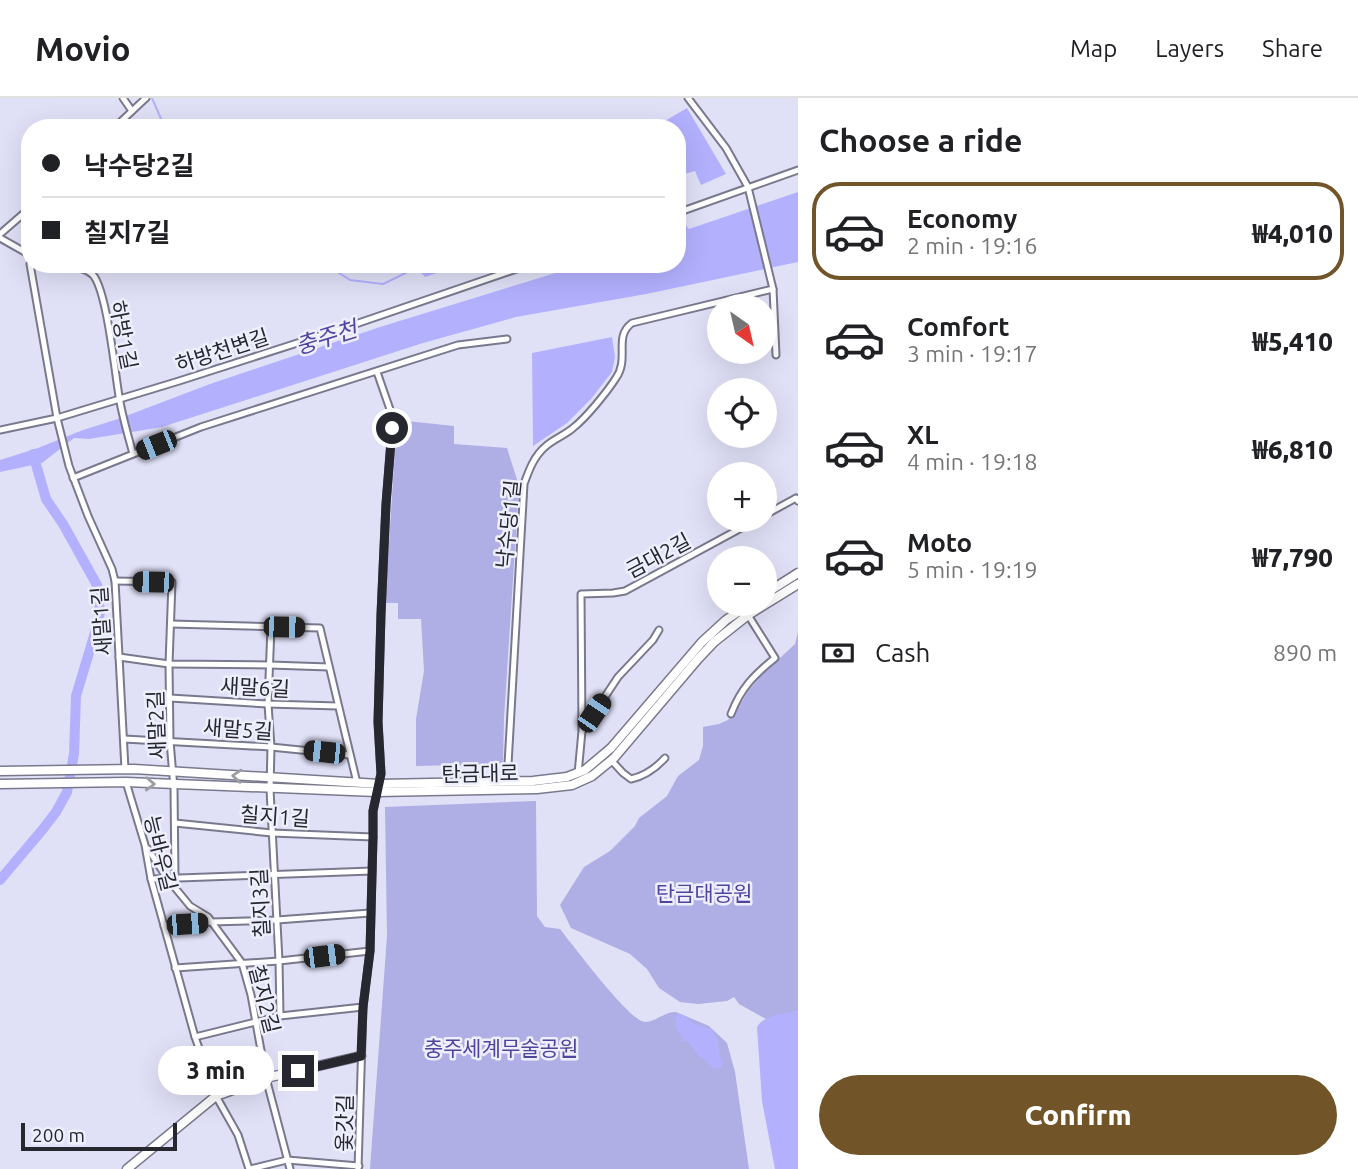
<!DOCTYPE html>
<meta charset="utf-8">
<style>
:root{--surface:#fff;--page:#f6f6f6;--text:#202124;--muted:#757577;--line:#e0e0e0;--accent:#715428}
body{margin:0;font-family:Ubuntu,"Noto Sans KR",sans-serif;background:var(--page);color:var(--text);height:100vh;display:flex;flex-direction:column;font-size:26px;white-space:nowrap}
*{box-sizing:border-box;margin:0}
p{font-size:23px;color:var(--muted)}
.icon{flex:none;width:38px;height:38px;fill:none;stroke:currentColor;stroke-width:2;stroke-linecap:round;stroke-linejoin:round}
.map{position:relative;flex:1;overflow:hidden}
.drawer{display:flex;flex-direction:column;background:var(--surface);width:560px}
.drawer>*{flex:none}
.top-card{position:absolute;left:21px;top:21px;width:665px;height:154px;border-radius:28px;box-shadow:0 7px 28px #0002;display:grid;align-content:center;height:154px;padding:0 21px;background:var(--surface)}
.needle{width:46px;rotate:146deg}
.buttons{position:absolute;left:707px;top:196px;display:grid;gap:14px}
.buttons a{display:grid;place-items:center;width:70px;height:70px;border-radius:50%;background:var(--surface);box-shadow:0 7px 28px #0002;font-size:35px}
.scale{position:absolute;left:21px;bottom:18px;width:156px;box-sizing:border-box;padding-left:7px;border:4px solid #26272f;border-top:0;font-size:19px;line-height:24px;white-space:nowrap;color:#26272f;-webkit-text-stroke:5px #eeeffc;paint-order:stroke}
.end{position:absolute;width:32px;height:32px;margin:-16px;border:9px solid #26272f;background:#fff;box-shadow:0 0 0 4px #fff}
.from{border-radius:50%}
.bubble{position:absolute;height:49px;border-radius:24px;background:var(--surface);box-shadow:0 7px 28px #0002;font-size:23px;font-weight:800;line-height:49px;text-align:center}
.car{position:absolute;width:21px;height:42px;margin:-21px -10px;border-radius:9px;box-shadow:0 0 5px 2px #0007;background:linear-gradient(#222 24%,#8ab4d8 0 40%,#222 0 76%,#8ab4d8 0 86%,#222 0)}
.top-card b{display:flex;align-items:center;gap:24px;height:66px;font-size:26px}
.top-card b+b{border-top:2px solid var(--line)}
.top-card i{width:18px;height:18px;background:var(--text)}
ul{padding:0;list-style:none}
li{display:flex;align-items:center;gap:21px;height:98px;margin:0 14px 10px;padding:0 7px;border:4px solid transparent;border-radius:28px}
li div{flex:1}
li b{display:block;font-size:26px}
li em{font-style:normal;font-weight:800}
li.active{border-color:var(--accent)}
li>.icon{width:63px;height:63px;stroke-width:1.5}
h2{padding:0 21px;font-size:32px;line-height:84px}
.pay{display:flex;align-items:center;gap:18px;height:77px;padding:0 21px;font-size:26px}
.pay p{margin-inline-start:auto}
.cta{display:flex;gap:14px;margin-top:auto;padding:14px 21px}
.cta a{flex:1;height:80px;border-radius:42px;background:var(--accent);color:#fff;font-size:28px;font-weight:800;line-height:80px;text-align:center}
header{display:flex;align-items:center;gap:42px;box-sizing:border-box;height:98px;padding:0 35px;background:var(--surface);border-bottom:2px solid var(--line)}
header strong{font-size:33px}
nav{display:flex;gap:38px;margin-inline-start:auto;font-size:24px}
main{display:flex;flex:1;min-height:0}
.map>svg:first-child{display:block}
.green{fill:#afaee5}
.water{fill:#b3b1fe}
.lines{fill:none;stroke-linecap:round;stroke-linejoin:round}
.stream{stroke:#b3b1fe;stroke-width:2}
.river{stroke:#b3b1fe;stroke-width:10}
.street-casing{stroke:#79798d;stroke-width:9}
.secondary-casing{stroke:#79798d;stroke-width:11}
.street{stroke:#fff;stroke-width:5}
.secondary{stroke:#fff;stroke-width:8}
.oneway{stroke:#9d9ea1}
.route{stroke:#26272f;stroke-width:9}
.labels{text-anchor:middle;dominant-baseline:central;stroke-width:5;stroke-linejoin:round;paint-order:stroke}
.street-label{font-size:21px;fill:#26272f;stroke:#eeeffc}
.park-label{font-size:21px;fill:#50459e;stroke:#eeeffc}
.water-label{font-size:23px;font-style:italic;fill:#51459f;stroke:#eeeffc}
</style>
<header>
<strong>Movio</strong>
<nav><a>Map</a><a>Layers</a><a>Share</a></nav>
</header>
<main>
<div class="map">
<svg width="798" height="1071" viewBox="0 0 798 1071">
<rect width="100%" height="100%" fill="#e0e0f7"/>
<g class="green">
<polygon points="397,322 454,328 454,346 507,350 519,388 504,620 503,666 416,668 416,621 424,573 421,521 398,521 398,505 385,505"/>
<polygon points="798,534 798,913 766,921 739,906 734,899 727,903 698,906 680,904 659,890 647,871 630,856 571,830 560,807 584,769 610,753 635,728 639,720 667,698 678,678 699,662 703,648 703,629 719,626 728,622 737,612 749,592 761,578 795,546"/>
<path d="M536 703 537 818 545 829 560 831C572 846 630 924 645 924 656 924 665 913 676 914L709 928 727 945 735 974 749 1071H370L387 838 385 709Z"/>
</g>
<g class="water">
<polygon points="687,10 726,76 701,87 695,73 677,78 677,30 653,30"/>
<polygon points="798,94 798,164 646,196 516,219 423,245 162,329 89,341 74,340 42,365 0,374 0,362 38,350 83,332 118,321 210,286 380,229 562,173 590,166 677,166 677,129 685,126 689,131"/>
<polygon points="413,166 464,166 425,179"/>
<polygon points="612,239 615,259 612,274 591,301 567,325 533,348 532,255"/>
<path d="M798 913V1071H775L762 1003 757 929C764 917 785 915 798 913Z"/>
<path d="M678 916C690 918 687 923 697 927 702 929 708 930 713 932L714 936C716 940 720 942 718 948L720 954 719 958 723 964 721 971 713 970 703 960 699 958 688 943H683L682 937C675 932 675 924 676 917Z"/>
</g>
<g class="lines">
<g class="stream">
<polyline points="152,0 165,30"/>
<polyline points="325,166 350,182 383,186 416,170"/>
</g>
<polyline class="river" points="0,782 43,731 56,714 67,694 74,656 76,598 94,538 100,514 97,487 63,426 46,401 33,356"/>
<defs>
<g id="street">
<polyline points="123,0 132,13"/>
<polyline points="688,0 726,50 748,89 773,191 776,257"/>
<polyline points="114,30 146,0"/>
<polyline points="677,115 798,72"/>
<polyline points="0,136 30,110"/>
<polyline points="0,140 30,157"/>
<polyline points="30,166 57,320 69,368 88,418 112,471 115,483 125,671"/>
<path d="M57 166C68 169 84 168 93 177 107 193 115 275 119 298 122 318 128 337 133 356"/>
<polyline points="0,332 57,320 179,283 344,230 531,166"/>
<polyline points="73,380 201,329 458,247 507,241"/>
<polyline points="765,417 796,400 798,403"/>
<polyline points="115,483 172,484 169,566 170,643 174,690 175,780"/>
<polyline points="171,526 320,530 357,685"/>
<polyline points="271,529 268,606 271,649 270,691 279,863 280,918"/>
<polyline points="119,559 169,566 270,567 329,569"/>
<polyline points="170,600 268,606 338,608"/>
<path d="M731 616C741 590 754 577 775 560L748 517"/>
<polyline points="583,632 618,579 653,542 659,532"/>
<polyline points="124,641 271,649 350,657"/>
<path d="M611 662 623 675 631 681C645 678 655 671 665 660"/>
<polyline points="578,676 582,633 581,496 613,495 625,493 756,422"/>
<polyline points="126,684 145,747 151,781 195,939 216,998 238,1037 249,1071"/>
<path d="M507 684 524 386C529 372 534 358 546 348 554 341 565 337 573 330 586 320 607 294 616 280 630 260 613 239 632 225L773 191"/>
<polyline points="175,725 272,735 373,739"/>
<polyline points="148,751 167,780 190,808 208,819 242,865 251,897 266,980 290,1071"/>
<polyline points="151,781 372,773"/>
<polyline points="164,828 211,824 277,822 370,815"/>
<polyline points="175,870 279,863 370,853"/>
<polyline points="195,939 280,918 363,909"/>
<polyline points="250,1071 287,1062 359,1068"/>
<polyline points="358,1071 363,909 370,853 373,739 373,713 381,675 378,624 381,516 386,406 393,320 377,274"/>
</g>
<g id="secondary">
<polyline points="765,496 798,475"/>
<polyline points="0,673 134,671 379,686 533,683 567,679 585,672 611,650 702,544 726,522 750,506"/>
<polyline points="0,686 126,684 376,694 537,691 572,687 592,678 614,660 698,561 714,544 748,517 798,486"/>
<polyline points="127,1071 216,998 266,980 361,958"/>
</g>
</defs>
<use href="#street" class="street-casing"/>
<use href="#secondary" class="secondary-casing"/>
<use href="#street" class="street"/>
<use href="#secondary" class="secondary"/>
</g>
<defs><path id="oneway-chevron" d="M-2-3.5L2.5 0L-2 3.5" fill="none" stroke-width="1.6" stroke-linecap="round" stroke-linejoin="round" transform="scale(1.75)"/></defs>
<g class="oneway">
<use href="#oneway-chevron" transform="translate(237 678) rotate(-176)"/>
<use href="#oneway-chevron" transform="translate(150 686) rotate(2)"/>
</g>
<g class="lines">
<polyline class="route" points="298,973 361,958 363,909 370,853 373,739 373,713 381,676 378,624 381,516 386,406 392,330"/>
</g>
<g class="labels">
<g class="street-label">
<text transform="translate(124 237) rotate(79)">하방1길</text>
<text transform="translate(222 252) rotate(-18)">하방천변길</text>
<text transform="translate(508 426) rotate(-84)">낙수당1길</text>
<text transform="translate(658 457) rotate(-28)">금대2길</text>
<text transform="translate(101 523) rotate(-94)">새말1길</text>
<text transform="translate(255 589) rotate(3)">새말6길</text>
<text transform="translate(156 627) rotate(-92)">새말2길</text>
<text transform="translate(238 631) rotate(4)">새말5길</text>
<text transform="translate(480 675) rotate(-1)">탄금대로</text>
<text transform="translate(275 718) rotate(4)">칠지1길</text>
<text transform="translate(161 755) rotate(76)">능바우길</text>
<text transform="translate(260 805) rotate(-93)">칠지3길</text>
<text transform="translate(265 901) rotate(76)">칠지2길</text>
<text transform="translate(344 1025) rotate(-89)">옻갓길</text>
</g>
<g class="park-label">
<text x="704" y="795">탄금대공원</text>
<text x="501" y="950">충주세계무술공원</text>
</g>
<g class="water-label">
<text transform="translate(326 239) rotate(-17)">충주천</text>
</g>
</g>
</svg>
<div class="buttons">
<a><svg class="needle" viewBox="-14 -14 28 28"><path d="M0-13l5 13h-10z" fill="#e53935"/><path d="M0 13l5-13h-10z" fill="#757577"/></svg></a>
<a><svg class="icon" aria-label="locate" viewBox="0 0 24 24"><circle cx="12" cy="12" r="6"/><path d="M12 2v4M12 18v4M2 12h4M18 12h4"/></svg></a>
<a>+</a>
<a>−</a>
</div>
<div class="scale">200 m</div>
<i class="end from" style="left:392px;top:330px"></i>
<i class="end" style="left:298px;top:973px"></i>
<div class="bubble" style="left:158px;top:948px;width:116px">3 min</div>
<i class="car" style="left:156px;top:347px;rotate:248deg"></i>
<i class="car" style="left:153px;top:484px;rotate:271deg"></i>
<i class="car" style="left:284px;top:529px;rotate:91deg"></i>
<i class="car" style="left:594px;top:615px;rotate:34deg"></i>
<i class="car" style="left:324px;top:654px;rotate:276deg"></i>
<i class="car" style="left:187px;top:826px;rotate:86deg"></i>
<i class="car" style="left:324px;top:858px;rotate:83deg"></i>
<div class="top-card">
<b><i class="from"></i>낙수당2길</b>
<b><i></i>칠지7길</b>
</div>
</div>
<section class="drawer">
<h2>Choose a ride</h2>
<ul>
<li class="active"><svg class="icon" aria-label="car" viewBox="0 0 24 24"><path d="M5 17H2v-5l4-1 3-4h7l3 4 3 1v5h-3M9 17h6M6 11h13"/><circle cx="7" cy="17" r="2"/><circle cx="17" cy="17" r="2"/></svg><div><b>Economy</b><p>2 min · 19:16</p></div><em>₩4,010</em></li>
<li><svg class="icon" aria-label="car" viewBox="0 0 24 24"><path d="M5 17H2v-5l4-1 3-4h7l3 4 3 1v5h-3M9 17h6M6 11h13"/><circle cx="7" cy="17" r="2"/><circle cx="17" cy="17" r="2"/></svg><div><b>Comfort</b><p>3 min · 19:17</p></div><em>₩5,410</em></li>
<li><svg class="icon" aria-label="car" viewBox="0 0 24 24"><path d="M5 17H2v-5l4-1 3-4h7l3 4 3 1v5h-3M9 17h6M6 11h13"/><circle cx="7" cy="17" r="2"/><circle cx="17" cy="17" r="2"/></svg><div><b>XL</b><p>4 min · 19:18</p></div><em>₩6,810</em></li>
<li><svg class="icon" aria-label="car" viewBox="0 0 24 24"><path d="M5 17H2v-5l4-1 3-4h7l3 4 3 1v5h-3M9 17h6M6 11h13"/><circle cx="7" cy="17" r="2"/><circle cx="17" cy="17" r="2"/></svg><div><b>Moto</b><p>5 min · 19:19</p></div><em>₩7,790</em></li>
</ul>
<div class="pay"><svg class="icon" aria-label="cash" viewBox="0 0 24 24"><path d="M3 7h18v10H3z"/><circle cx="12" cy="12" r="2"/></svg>Cash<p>890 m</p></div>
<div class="cta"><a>Confirm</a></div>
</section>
</main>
